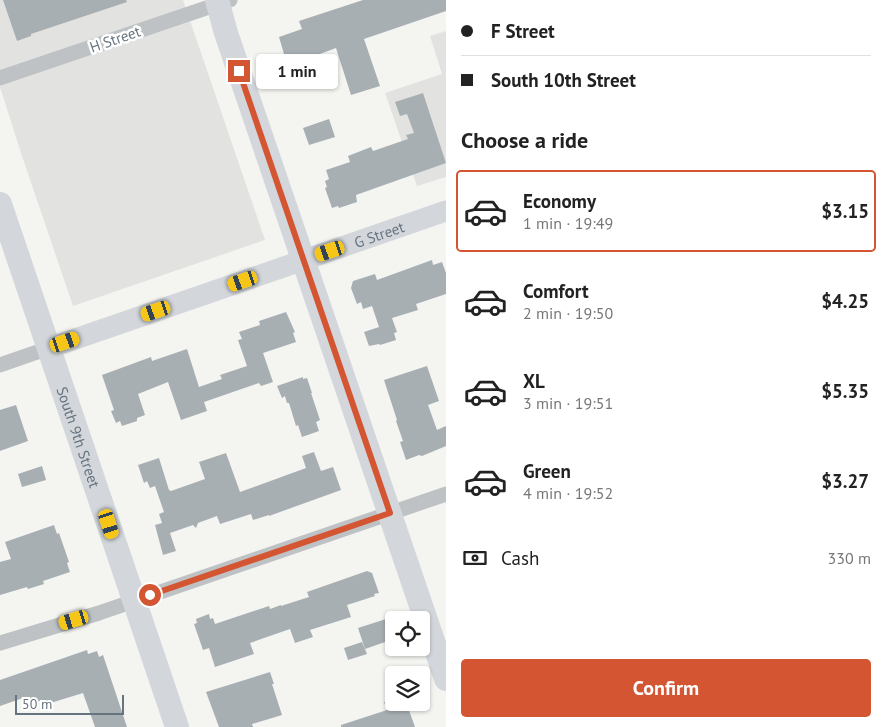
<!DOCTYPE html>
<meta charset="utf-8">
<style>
:root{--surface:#fff;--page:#f6f6f6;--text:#222;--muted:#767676;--line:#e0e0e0;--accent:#d45532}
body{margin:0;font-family:"PT Sans",sans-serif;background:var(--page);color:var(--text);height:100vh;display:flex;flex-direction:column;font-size:19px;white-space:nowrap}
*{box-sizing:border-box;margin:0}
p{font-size:16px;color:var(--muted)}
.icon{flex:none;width:28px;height:28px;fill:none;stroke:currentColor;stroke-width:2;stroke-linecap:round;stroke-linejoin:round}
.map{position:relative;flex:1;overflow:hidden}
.panel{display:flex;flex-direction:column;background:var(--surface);width:440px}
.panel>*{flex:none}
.hud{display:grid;align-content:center;height:110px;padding:0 15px;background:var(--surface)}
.controls{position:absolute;left:385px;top:611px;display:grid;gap:10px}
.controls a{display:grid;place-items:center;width:45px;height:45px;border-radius:5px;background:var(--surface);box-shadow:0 1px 4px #0004;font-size:25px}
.scale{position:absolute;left:15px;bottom:12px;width:109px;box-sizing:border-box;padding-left:5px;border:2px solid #66747f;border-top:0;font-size:14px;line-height:18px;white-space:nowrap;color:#66747f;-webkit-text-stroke:4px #fff;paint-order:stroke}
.end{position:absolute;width:22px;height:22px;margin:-11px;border:6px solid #d45532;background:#fff;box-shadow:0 0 0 2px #fff}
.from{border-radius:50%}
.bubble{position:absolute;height:35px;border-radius:5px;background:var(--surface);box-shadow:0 1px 4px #0004;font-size:16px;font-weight:600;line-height:35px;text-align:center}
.car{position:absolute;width:15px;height:30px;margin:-15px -8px;border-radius:6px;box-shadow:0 0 4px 1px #0007;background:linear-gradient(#f5c518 24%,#345 0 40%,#f5c518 0 76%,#345 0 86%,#f5c518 0)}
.hud b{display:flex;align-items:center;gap:18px;height:48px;font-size:19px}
.hud b+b{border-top:1px solid var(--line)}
.hud i{width:12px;height:12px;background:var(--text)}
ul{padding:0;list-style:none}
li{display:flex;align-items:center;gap:15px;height:82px;margin:0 10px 8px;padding:0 5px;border:2px solid transparent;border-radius:5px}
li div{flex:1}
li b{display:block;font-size:19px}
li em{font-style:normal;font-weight:600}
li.selected{border-color:var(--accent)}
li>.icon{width:45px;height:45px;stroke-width:1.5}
h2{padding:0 15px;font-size:22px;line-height:60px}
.pay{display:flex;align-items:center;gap:12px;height:55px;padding:0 15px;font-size:19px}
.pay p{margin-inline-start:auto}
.cta{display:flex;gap:10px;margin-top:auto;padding:10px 15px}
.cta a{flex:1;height:58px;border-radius:5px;background:var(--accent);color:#fff;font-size:20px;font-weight:600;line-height:58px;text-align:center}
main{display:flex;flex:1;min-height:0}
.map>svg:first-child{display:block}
.built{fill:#e2e3e1}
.building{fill:#a8afb3}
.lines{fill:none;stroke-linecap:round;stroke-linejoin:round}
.street{stroke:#bec2c5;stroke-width:15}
.secondary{stroke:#d3d7db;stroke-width:21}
.primary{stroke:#d3d7db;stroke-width:24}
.route{stroke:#d45532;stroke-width:6}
.labels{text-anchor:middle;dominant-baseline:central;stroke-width:5;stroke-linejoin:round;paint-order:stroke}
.street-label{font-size:15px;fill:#66747f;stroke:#fff}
</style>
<main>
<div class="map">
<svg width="446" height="727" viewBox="0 0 446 727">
<rect width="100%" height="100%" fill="#f4f4f1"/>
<g class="built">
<polygon points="0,0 183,0 265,240 73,306 21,153 0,87"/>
<polygon points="446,31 446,177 417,186 385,93 442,74 430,36"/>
</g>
<g class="building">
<polygon points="3,0 126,0 127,2 31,34 31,36 17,41"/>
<polygon points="363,0 446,0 446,11 364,39 380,86 351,95 336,48 309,58 312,68 301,72 300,66 293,69 291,63 287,64 279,37 302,29 299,21"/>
<polygon points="423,93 446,163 356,195 357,202 339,208 338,206 332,208 325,188 327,187 325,181 329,179 326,170 350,162 348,156 371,147 373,151 408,139 406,135 414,133 407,114 400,116 395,102"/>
<polygon points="329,119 335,137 309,145 303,128"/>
<polygon points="432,260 433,265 442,262 446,273 446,294 416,304 418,310 392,318 397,332 394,333 396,340 380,345 379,344 369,346 364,332 379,327 372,306 363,309 361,302 357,304 351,288 353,281 375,274 377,280"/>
<polygon points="286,312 295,332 293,333 296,342 263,353 273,382 261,386 259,383 204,402 207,411 181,420 168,382 138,394 145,415 137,418 137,421 122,426 120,421 116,423 111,411 114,410 102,375 151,357 152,361 187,349 199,387 222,379 220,375 247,366 238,340 242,339 239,332 260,325 259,321"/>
<polygon points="427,366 439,401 428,405 437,430 446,426 446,446 422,456 419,455 406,460 400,442 403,441 396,421 397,420 384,380"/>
<polygon points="303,377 303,379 307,378 312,393 311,393 320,420 316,422 319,431 302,437 298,425 296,426 289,403 287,403 285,396 282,398 277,386"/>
<polygon points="16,405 28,441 0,451 0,410"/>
<polygon points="314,452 321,471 333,467 341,490 269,516 269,515 253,520 251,514 220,524 217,516 198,523 196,528 193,525 170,533 176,551 163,555 155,525 162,523 159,514 164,512 155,486 150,488 147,481 144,483 138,465 159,458 169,490 171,491 205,479 199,462 226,453 240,492 306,468 302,456"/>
<polygon points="42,466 46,480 22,487 18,474"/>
<polygon points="54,525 57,534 59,533 69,562 67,563 70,572 43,581 44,584 28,589 27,587 0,595 0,562 11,559 5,542"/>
<polygon points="367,571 372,573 379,593 374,594 375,596 347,605 351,617 310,630 313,637 295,643 290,629 250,643 254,654 215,667 209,648 203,650 194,624 197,623 196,619 209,614 210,619 213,618 215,624 269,606 270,609 281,605 281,606 309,597 307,592"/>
<polygon points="386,619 391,635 387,636 388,641 365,649 358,628"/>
<polygon points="362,642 367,654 348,660 344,648"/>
<polygon points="87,650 88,654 97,651 99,657 103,655 127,727 95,727 83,693 44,705 42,700 25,706 23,698 0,706 0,680"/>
<polygon points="270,672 274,684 272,684 282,715 252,724 253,727 219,727 206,692"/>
<polygon points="384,702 406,702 415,727 341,727 341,725 387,710"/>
</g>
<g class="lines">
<g class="street">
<polyline points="0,78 230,0"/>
<polyline points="0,365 49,348"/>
<polyline points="0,643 99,613 446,494"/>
</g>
<path class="secondary" id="s1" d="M49 348 446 211"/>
<g class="primary">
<polyline points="217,0 226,33 446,679"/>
<path id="s2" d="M0 204 177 727"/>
</g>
</g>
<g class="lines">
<polyline class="route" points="150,595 390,513 239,71"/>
</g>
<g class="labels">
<g class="street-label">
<text transform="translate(115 39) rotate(-19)">H Street</text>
<text stroke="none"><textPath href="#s1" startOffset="349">G Street</textPath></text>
<text stroke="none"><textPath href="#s2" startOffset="246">South 9th Street</textPath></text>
</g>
</g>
</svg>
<div class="controls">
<a><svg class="icon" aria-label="locate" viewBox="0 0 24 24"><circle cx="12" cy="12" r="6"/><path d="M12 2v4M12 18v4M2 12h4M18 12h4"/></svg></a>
<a><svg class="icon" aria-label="layers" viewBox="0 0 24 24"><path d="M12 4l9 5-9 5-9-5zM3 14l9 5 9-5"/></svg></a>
</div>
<div class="scale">50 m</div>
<i class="end from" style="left:150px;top:595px"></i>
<i class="end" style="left:239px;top:71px"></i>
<div class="bubble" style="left:256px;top:54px;width:82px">1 min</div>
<i class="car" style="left:330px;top:251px;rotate:251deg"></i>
<i class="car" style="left:243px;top:281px;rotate:251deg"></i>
<i class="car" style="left:156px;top:311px;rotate:251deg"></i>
<i class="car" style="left:65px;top:342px;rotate:71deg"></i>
<i class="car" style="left:109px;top:524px;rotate:162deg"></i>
<i class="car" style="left:74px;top:620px;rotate:253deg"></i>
</div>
<section class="panel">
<div class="hud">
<b><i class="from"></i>F Street</b>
<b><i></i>South 10th Street</b>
</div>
<h2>Choose a ride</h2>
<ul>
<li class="selected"><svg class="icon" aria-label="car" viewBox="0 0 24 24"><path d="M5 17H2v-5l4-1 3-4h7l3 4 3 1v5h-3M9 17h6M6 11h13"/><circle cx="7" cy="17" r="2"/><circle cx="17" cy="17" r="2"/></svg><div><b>Economy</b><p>1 min · 19:49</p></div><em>$3.15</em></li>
<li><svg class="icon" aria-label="car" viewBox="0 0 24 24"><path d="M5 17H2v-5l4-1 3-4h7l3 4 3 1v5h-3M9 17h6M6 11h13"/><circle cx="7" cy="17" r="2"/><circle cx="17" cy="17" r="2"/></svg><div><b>Comfort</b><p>2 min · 19:50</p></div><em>$4.25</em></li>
<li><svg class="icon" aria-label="car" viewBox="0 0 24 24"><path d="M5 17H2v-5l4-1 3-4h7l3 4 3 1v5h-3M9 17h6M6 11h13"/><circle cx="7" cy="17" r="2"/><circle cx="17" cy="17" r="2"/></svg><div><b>XL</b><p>3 min · 19:51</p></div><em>$5.35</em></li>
<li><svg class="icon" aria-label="car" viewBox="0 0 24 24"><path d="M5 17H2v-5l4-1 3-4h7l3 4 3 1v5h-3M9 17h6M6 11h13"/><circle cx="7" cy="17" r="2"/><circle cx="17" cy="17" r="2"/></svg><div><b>Green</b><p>4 min · 19:52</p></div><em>$3.27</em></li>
</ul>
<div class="pay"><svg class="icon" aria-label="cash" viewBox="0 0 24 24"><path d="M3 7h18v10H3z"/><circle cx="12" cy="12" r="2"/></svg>Cash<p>330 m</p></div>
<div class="cta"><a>Confirm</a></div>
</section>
</main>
